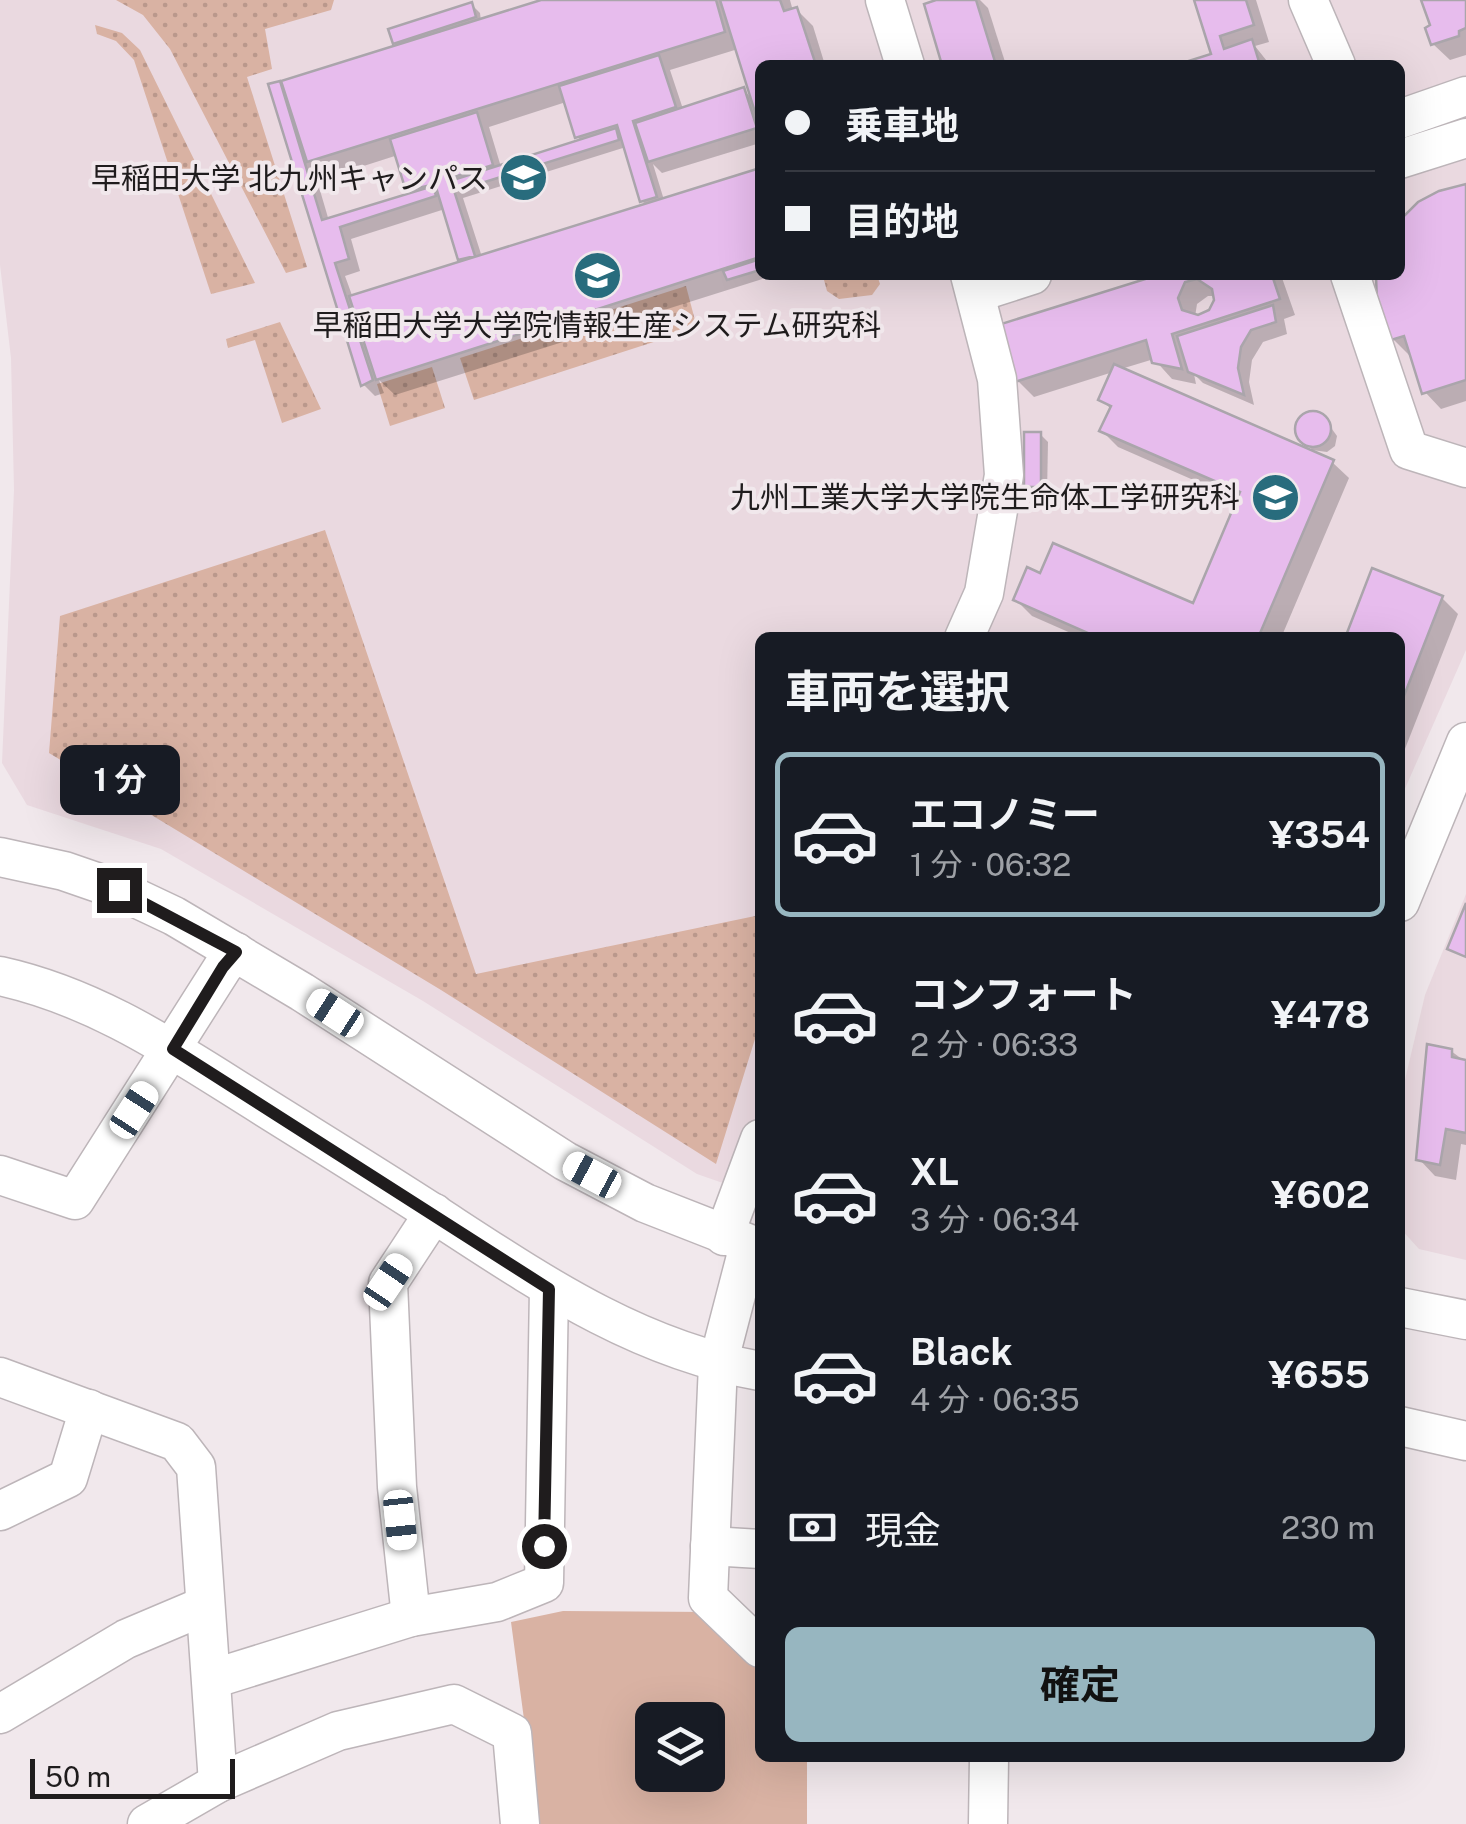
<!DOCTYPE html>
<html lang="ja">
<meta charset="utf-8">
<style>
:root{--surface:#171b24;--page:#242831;--text:#f1f3f6;--muted:#9ea1a6;--line:#363941;--accent:#97b6c0}
body{margin:0;font-family:"Public Sans","Noto Sans JP",sans-serif;background:var(--page);color:var(--text);height:100vh;display:flex;flex-direction:column;font-size:38px;white-space:nowrap}
*{box-sizing:border-box;margin:0}
p{font-size:32px;color:var(--muted)}
.icon{flex:none;width:55px;height:55px;fill:none;stroke:currentColor;stroke-width:2;stroke-linecap:round;stroke-linejoin:round}
.map{position:relative;flex:1;overflow:hidden}
.panel{position:absolute;left:755px;top:632px;width:650px;height:1130px;display:flex;flex-direction:column;background:var(--surface);border-radius:15px;box-shadow:0 10px 40px #0002}
.panel>*{flex:none}
.banner{position:absolute;left:755px;top:60px;width:650px;height:220px;border-radius:15px;box-shadow:0 10px 40px #0002;display:grid;align-content:center;height:220px;padding:0 30px;background:var(--surface)}
.controls{position:absolute;left:635px;top:1702px;display:grid;gap:20px}
.controls a{display:grid;place-items:center;width:90px;height:90px;border-radius:15px;background:var(--surface);box-shadow:0 10px 40px #0002;font-size:50px}
.scale{position:absolute;left:30px;bottom:25px;width:205px;box-sizing:border-box;padding-left:10px;border:5px solid #1f1c1d;border-top:0;font-size:28px;line-height:35px;white-space:nowrap;color:#1f1c1d;-webkit-text-stroke:8px #f1e8ec;paint-order:stroke}
.end{position:absolute;width:45px;height:45px;margin:-22px;border:12px solid #1f1c1d;background:#fff;box-shadow:0 0 0 5px #fff}
.from{border-radius:50%}
.bubble{position:absolute;height:70px;border-radius:15px;background:var(--surface);box-shadow:0 10px 40px #0002;font-size:32px;font-weight:700;line-height:70px;text-align:center}
.car{position:absolute;width:30px;height:60px;margin:-30px -15px;border-radius:12px;box-shadow:0 0 8px 2px #0007;background:linear-gradient(#fff 24%,#345 0 40%,#fff 0 76%,#345 0 86%,#fff 0)}
.banner b{display:flex;align-items:center;gap:35px;height:95px;font-size:38px}
.banner b+b{border-top:2px solid var(--line)}
.banner i{width:25px;height:25px;background:var(--text)}
ul{padding:0;list-style:none}
li{display:flex;align-items:center;gap:30px;height:165px;margin:0 20px 15px;padding:0 10px;border:5px solid transparent;border-radius:15px}
li div{flex:1}
li b{display:block;font-size:38px}
li em{font-style:normal;font-weight:700}
li.active{border-color:var(--accent)}
li>.icon{width:90px;height:90px;stroke-width:1.5}
h2{padding:0 30px;font-size:45px;line-height:120px}
.pay{display:flex;align-items:center;gap:25px;height:110px;padding:0 30px;font-size:38px}
.pay p{margin-inline-start:auto}
.button{display:flex;gap:20px;margin-top:auto;padding:20px 30px}
.button a{flex:1;height:115px;border-radius:15px;background:var(--accent);color:#111;font-size:40px;font-weight:700;line-height:115px;text-align:center}
.map>svg:first-child{display:block}
.built{fill:#ead9e0;fill-rule:evenodd}
.grass{fill:url(#grass-dots)}
.green{fill:#d9b2a3;fill-rule:evenodd}
.shadow{fill:#0003;fill-rule:evenodd}
.building{fill:#e7bced;stroke:#aaa5ab;stroke-width:2.5;fill-rule:evenodd}
.lines{fill:none;stroke-linecap:round;stroke-linejoin:round}
.minor-casing{stroke:#bdb5b9;stroke-width:41}
.minor{stroke:#fff;stroke-width:38}
.route{stroke:#1f1c1d;stroke-width:12}
.labels{text-anchor:middle;dominant-baseline:central;stroke-width:8;stroke-linejoin:round;paint-order:stroke}
.poi-label{font-size:30px;fill:#1f1c1d;stroke:#f1e8ec;text-anchor:end}
</style>
<div class="map">
<svg width="1466" height="1824" viewBox="0 0 1466 1824">
<defs>
<pattern id="grass-dots" width="8" height="8" patternUnits="userSpaceOnUse" patternTransform="scale(2.5)"><rect width="8" height="8" fill="#d9b2a3"/><path d="M2 2h.1M6 6h.1" fill="none" stroke="#ba988c" stroke-width="1.8" stroke-linecap="round"/></pattern>
</defs>
<rect width="100%" height="100%" fill="#f1e8ec"/>
<g class="built">
<path d="M0 0H1466V650L1400 800V638H760V1196L697 1174 423 1001 161 849 27 805 2 763 14 490 11 358 0 265ZM760 65H1400V275H760Z"/>
<polygon points="1466,894 1466,1260 1419,1249 1400,1228 1400,1155 1404,1084 1425,995"/>
</g>
<g class="grass">
<polygon points="116,0 334,0 331,10 265,29 272,69 247,77 307,267 286,273 170,49 143,15"/>
<polygon points="95,25 122,33 140,50 255,283 211,294 134,60 116,41 97,34"/>
<polygon points="827,275 877,275 880,284 872,295 839,299 827,291 824,280"/>
<polygon points="686,286 697,328 474,400 460,358"/>
<polygon points="280,322 321,409 282,423 255,340 228,348 226,339"/>
<polygon points="432,367 445,408 390,426 377,384"/>
<polygon points="325,530 476,974 760,915 760,1023 716,1164 441,990 49,753 60,616"/>
</g>
<path class="green" d="M563 1611 710 1612 760 1668V1758H807V1824H538L511 1622ZM652 1720H708V1775H652Z"/>
<g class="shadow">
<path d="M549 0H790L793 11 797 10 813 26 825 65H760V143L662 173 653 164 664 200 760 170V275H775L395 395 379 380 384 393 375 396 363 384 279 84 287 92 399 47 395 43 472 5 480 13 481 21ZM738 49 754 100 743 90 683 109 670 70ZM566 102 577 137 582 141 501 167 489 127ZM626 147 642 201 647 206 482 257 463 198ZM398 155 409 190 414 195 329 221 312 163 326 178ZM445 209 464 263 353 298 345 276 360 271 351 239Z"/>
<polygon points="944,0 980,0 988,8 1006,65 945,65"/>
<polygon points="1197,0 1256,0 1269,42 1255,46 1270,65 1185,65 1214,56"/>
<polygon points="1424,0 1466,0 1466,55 1450,60 1433,44 1433,26"/>
<polygon points="1466,187 1466,401 1441,409 1425,392 1413,355 1410,356 1393,339 1378,275 1400,275 1400,226"/>
<path d="M1166 275H1281L1295 315 1284 319 1287 334 1263 342 1252 360 1249 382 1254 405 1203 383 1194 374 1196 384 1172 379 1154 359 1121 369 1332 462 1349 478 1281 638H1082L1032 616 1016 600 1041 576 1195 606 1239 500 1118 447 1102 431 1112 410 1101 399 1113 372 1034 397 1017 380ZM1208 296H1215V307L1195 317 1197 304Z"/>
<polygon points="1314,414 1324,418 1337,436 1335,446 1327,452 1312,450 1297,428 1301,420"/>
<polygon points="1040,434 1048,442 1047,494 1034,494 1026,486"/>
<polygon points="1442,598 1458,614 1401,759 1400,638"/>
<polygon points="1451,1051 1466,1062 1466,1145 1461,1144 1456,1180 1435,1176 1419,1159"/>
</g>
<g class="building">
<polygon points="541,0 716,0 725,32 307,162 281,81"/>
<polygon points="720,0 780,0 784,11 797,7 816,65 760,65 760,128"/>
<polygon points="936,0 976,0 996,65 942,65 924,4"/>
<polygon points="1194,0 1246,0 1254,25 1220,36 1224,49 1252,39 1260,65 1176,65 1211,54"/>
<polygon points="1421,0 1466,0 1466,28 1459,31 1459,36 1431,45 1425,28 1430,25"/>
<polygon points="472,2 476,17 393,44 388,29"/>
<polygon points="659,55 676,107 633,121 657,197 640,202 617,125 575,138 559,86"/>
<polygon points="280,81 322,220 433,186 436,196 340,227 349,259 335,263 373,380 361,386 268,84"/>
<polygon points="744,87 757,128 648,162 635,123"/>
<polygon points="477,112 493,165 450,178 475,256 458,260 435,184 406,191 390,139"/>
<polygon points="616,128 619,140 456,191 453,180"/>
<polygon points="760,168 760,257 376,380 349,296"/>
<polygon points="1466,184 1466,380 1422,394 1404,336 1391,340 1377,305 1376,275 1400,275 1400,221 1405,215 1418,202 1439,191"/>
<polygon points="760,259 760,270 727,280 723,271"/>
<path d="M1158 275H1272L1280 299 1172 334 1182 369 1152 363 1146 340 1015 382 998 325ZM1197 279 1212 289 1214 300 1209 310 1198 315 1182 310 1178 298 1185 282Z"/>
<polygon points="1273,305 1276,322 1251,330 1241,347 1238,368 1244,395 1188,372 1177,336"/>
<polygon points="1114,364 1334,460 1258,638 1099,638 1013,600 1027,567 1040,573 1053,543 1193,603 1240,492 1099,431 1111,406 1098,400"/>
<circle cx="1313" cy="429" r="18"/>
<rect x="1024" y="432" width="17" height="55"/>
<polygon points="1372,568 1443,596 1400,706 1400,638 1345,638"/>
<polygon points="1466,903 1466,957 1447,949"/>
<polygon points="1427,1044 1452,1049 1452,1057 1466,1060 1466,1133 1446,1129 1440,1165 1416,1160"/>
</g>
<g class="lines">
<defs>
<g id="minor">
<polyline points="885,0 905,65"/>
<polyline points="1308,0 1336,65"/>
<polyline points="1400,119 1466,96"/>
<polyline points="1400,159 1466,138"/>
<polyline points="1350,275 1409,450 1466,468"/>
<polyline points="976,293 1032,275"/>
<polyline points="964,638 984,593 1004,475 997,379 970,275"/>
<polyline points="0,857 64,871 119,890 174,916 302,992 565,1161 645,1203 760,1248"/>
<polyline points="1400,902 1466,742"/>
<path d="M0 976C86 995 157 1039 231 1086 299 1129 368 1171 436 1215 539 1282 636 1349 760 1371"/>
<polyline points="0,1175 75,1200 223,967 236,952"/>
<polyline points="724,1236 760,1139"/>
<polyline points="749,1245 718,1364 708,1598 760,1648"/>
<polyline points="1400,1307 1466,1320"/>
<polyline points="0,1377 177,1442 196,1467 218,1783"/>
<polyline points="1400,1426 1466,1441"/>
<polyline points="0,1511 68,1478 89,1409"/>
<polyline points="710,1546 760,1549"/>
<polyline points="411,1617 397,1487 388,1283 434,1213"/>
<polyline points="212,1679 411,1617 497,1602 544,1583 549,1289"/>
<polyline points="0,1714 126,1639 204,1606"/>
<polyline points="147,1824 218,1783 338,1731 454,1704 512,1733 520,1824"/>
<polyline points="988,1824 989,1758"/>
</g>
</defs>
<use href="#minor" class="minor-casing"/>
<use href="#minor" class="minor"/>
</g>
<g class="lines">
<polyline class="route" points="119,890 236,952 223,967 173,1049 549,1289 544,1546"/>
</g>
<defs>
<symbol id="university-disc" viewBox="-11 -11 22 22"><circle r="9.5" fill="#286c7d" stroke="#f1e8ec"/><path d="M0-5L7-2L0 1L-7-2ZM-4 1L0 2.5L4 1V4Q0 6-4 4Z" fill="#fff"/></symbol>
</defs>
<g fill-rule="evenodd">
<use href="#university-disc" x="496" y="150" width="55" height="55"/>
<use href="#university-disc" x="570" y="248" width="55" height="55"/>
<use href="#university-disc" x="1248" y="470" width="55" height="55"/>
</g>
<g class="labels">
<g class="poi-label">
<text x="488" y="178">早稲田大学 北九州キャンパス</text>
<text x="597" y="325" text-anchor="middle">早稲田大学大学院情報生産システム研究科</text>
<text x="1240" y="497">九州工業大学大学院生命体工学研究科</text>
</g>
</g>
</svg>
<div class="controls">
<a><svg class="icon" aria-label="layers" viewBox="0 0 24 24"><path d="M12 4l9 5-9 5-9-5zM3 14l9 5 9-5"/></svg></a>
</div>
<div class="scale">50 m</div>
<i class="end from" style="left:544px;top:1546px"></i>
<i class="end" style="left:119px;top:890px"></i>
<div class="bubble" style="left:60px;top:745px;width:120px">1 分</div>
<i class="car" style="left:335px;top:1013px;rotate:303deg"></i>
<i class="car" style="left:134px;top:1110px;rotate:33deg"></i>
<i class="car" style="left:592px;top:1175px;rotate:298deg"></i>
<i class="car" style="left:388px;top:1282px;rotate:34deg"></i>
<i class="car" style="left:400px;top:1520px;rotate:174deg"></i>
<div class="banner">
<b><i class="from"></i>乗車地</b>
<b><i></i>目的地</b>
</div>
<section class="panel">
<h2>車両を選択</h2>
<ul>
<li class="active"><svg class="icon" aria-label="car" viewBox="0 0 24 24"><path d="M5 17H2v-5l4-1 3-4h7l3 4 3 1v5h-3M9 17h6M6 11h13"/><circle cx="7" cy="17" r="2"/><circle cx="17" cy="17" r="2"/></svg><div><b>エコノミー</b><p>1 分 · 06:32</p></div><em>¥354</em></li>
<li><svg class="icon" aria-label="car" viewBox="0 0 24 24"><path d="M5 17H2v-5l4-1 3-4h7l3 4 3 1v5h-3M9 17h6M6 11h13"/><circle cx="7" cy="17" r="2"/><circle cx="17" cy="17" r="2"/></svg><div><b>コンフォート</b><p>2 分 · 06:33</p></div><em>¥478</em></li>
<li><svg class="icon" aria-label="car" viewBox="0 0 24 24"><path d="M5 17H2v-5l4-1 3-4h7l3 4 3 1v5h-3M9 17h6M6 11h13"/><circle cx="7" cy="17" r="2"/><circle cx="17" cy="17" r="2"/></svg><div><b>XL</b><p>3 分 · 06:34</p></div><em>¥602</em></li>
<li><svg class="icon" aria-label="car" viewBox="0 0 24 24"><path d="M5 17H2v-5l4-1 3-4h7l3 4 3 1v5h-3M9 17h6M6 11h13"/><circle cx="7" cy="17" r="2"/><circle cx="17" cy="17" r="2"/></svg><div><b>Black</b><p>4 分 · 06:35</p></div><em>¥655</em></li>
</ul>
<div class="pay"><svg class="icon" aria-label="cash" viewBox="0 0 24 24"><path d="M3 7h18v10H3z"/><circle cx="12" cy="12" r="2"/></svg>現金<p>230 m</p></div>
<div class="button"><a>確定</a></div>
</section>
</div>
